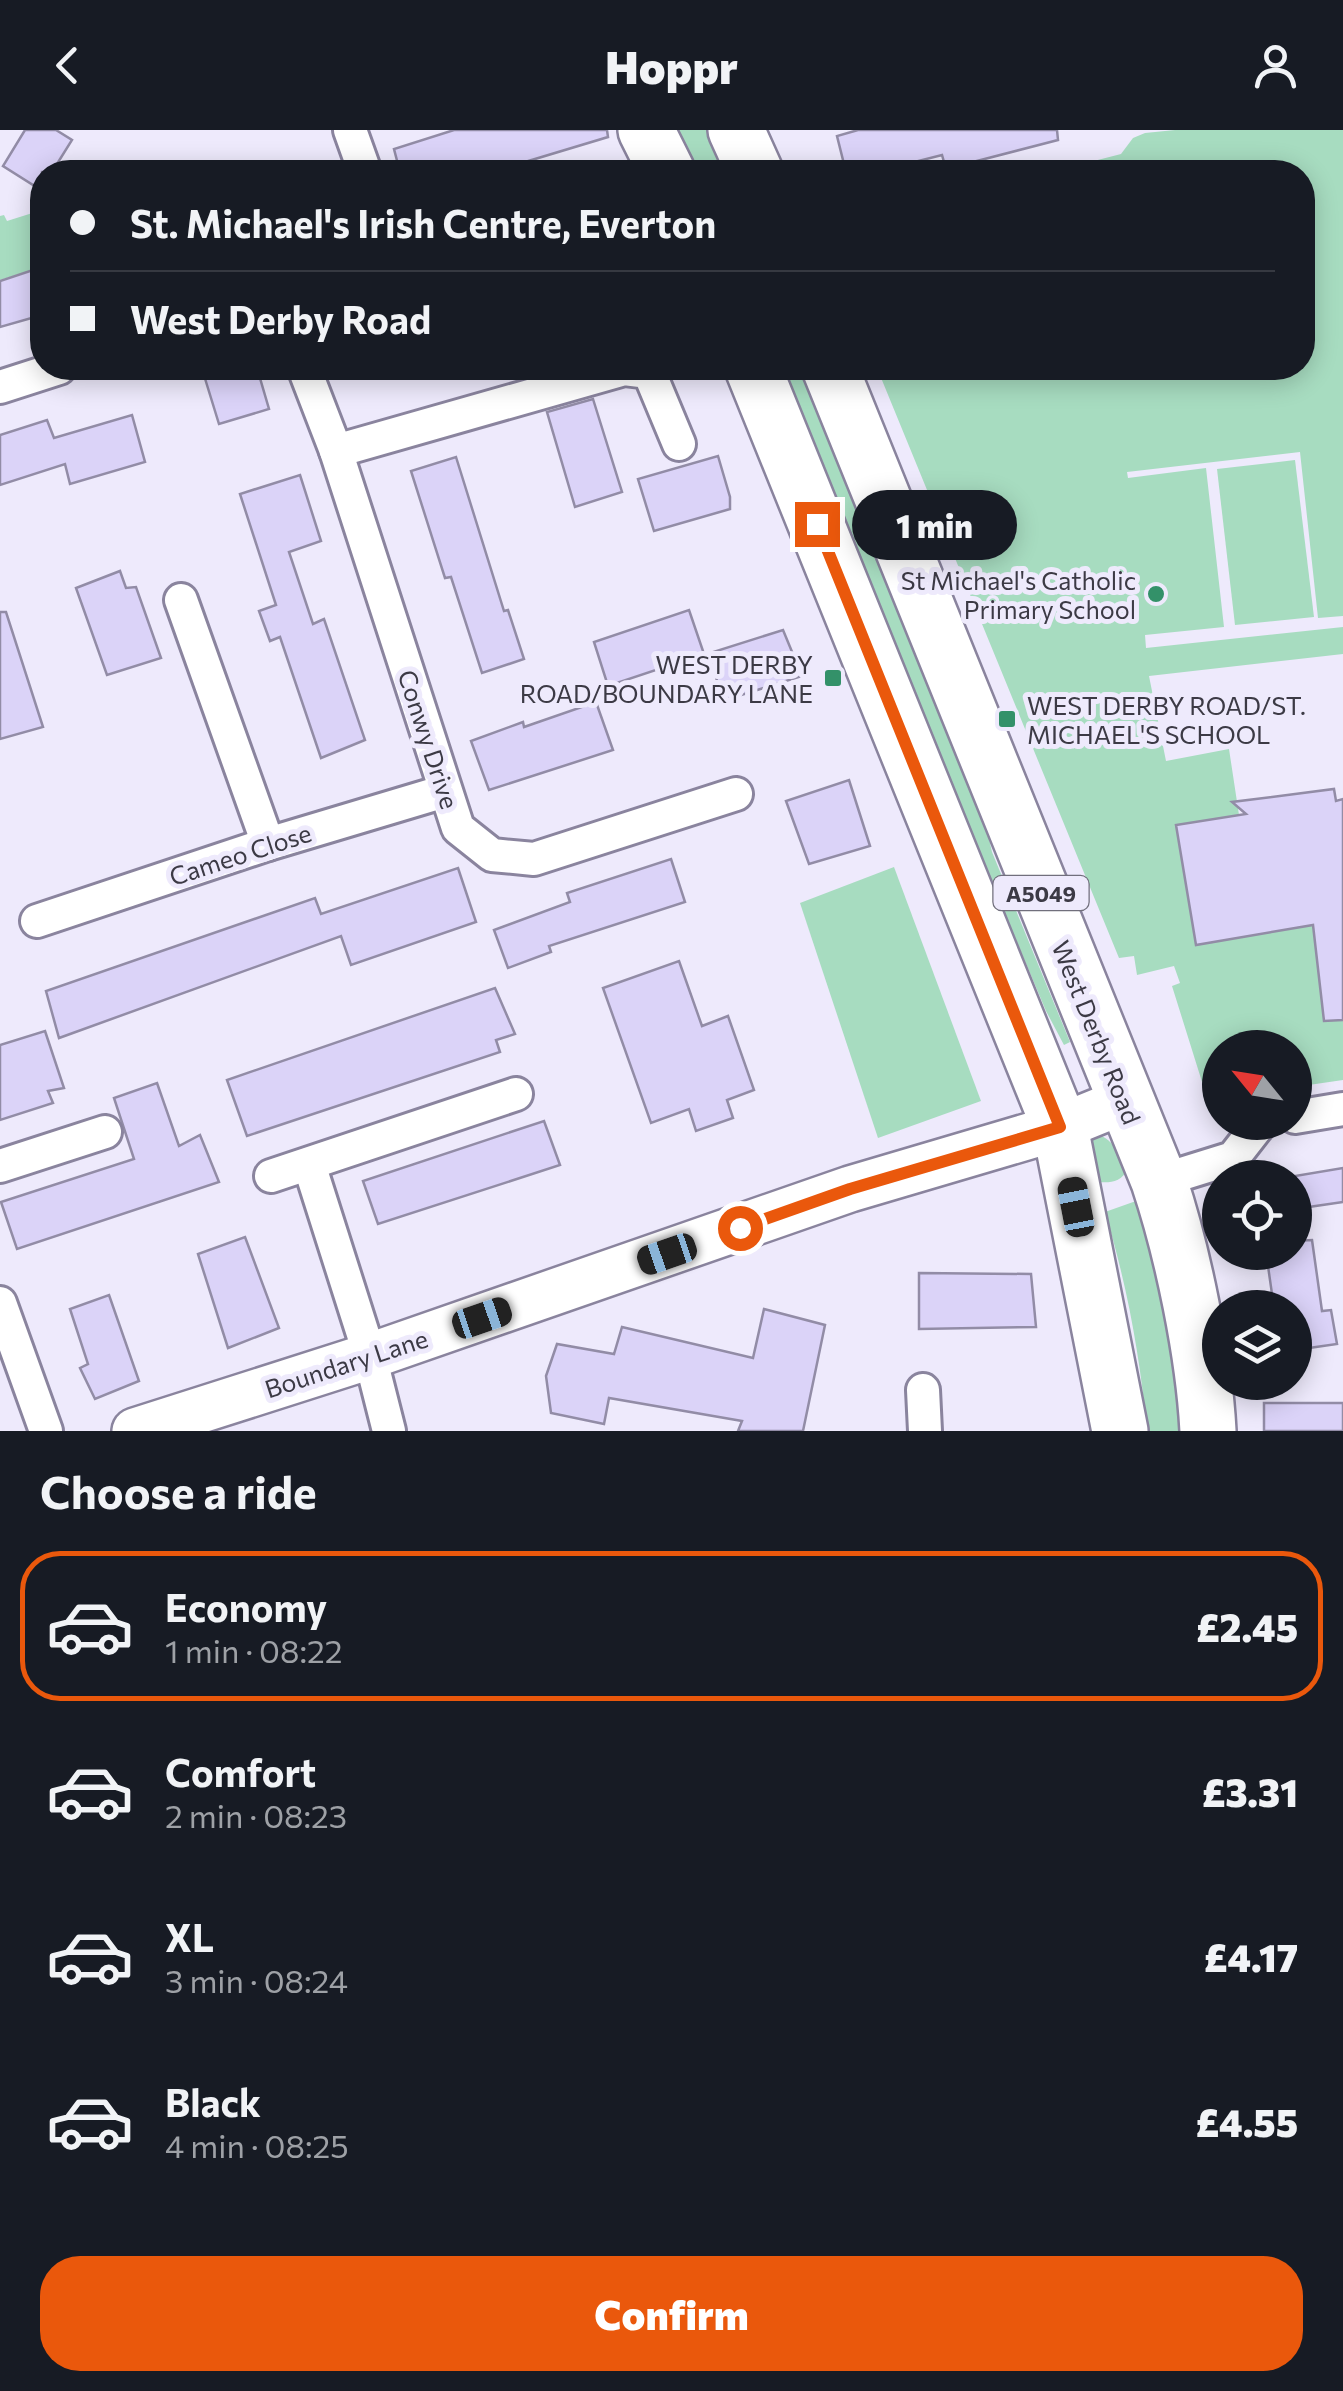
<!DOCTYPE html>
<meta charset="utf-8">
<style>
:root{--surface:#171b24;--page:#242831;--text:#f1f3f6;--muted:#9ea1a6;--line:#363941;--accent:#ea580c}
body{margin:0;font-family:Commissioner,sans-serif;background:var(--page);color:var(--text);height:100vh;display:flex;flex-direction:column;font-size:38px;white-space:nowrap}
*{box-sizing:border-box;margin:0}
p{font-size:32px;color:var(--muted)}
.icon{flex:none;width:55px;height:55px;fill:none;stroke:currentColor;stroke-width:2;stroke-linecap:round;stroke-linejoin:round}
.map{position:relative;height:1301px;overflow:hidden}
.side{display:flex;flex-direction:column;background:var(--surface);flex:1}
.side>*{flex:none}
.guide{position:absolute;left:30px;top:30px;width:1285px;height:220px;border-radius:40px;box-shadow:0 5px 25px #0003;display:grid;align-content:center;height:220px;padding:0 40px;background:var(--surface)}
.needle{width:65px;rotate:300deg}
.controls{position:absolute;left:1202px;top:900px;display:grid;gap:20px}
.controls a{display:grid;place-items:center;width:110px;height:110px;border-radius:50%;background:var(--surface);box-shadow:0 5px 25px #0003;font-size:50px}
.end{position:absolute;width:45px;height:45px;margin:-22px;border:12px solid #ea580c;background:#fff;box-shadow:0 0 0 5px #fff}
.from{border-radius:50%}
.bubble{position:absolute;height:70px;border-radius:35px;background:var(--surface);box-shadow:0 5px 25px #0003;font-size:32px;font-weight:800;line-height:70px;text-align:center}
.car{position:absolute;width:30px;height:60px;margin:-30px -15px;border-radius:12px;box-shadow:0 0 8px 2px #0007;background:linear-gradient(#222 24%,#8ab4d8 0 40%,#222 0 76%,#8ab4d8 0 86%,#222 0)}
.guide b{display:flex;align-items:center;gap:35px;height:95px;font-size:38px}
.guide b+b{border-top:2px solid var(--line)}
.guide i{width:25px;height:25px;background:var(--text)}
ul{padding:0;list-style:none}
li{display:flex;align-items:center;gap:30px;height:150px;margin:0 20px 15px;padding:0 20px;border:5px solid transparent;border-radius:40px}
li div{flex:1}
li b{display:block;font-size:38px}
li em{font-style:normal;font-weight:800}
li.on{border-color:var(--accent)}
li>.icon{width:90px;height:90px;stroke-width:1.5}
h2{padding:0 40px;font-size:45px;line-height:120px}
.cta{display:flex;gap:20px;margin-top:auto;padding:20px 40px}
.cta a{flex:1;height:115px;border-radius:40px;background:var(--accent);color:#fff;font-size:40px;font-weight:800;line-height:115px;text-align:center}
header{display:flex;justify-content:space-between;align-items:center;height:130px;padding:0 40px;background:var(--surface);font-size:45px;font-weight:800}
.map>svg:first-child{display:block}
.green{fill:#a7dcc0}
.building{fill:#dbd3f8;stroke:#928ca6;stroke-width:2.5}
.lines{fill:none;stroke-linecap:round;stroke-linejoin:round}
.street-casing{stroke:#8a849e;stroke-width:38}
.secondary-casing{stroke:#8a849e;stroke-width:50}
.highway-casing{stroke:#8a849e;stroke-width:60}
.street{stroke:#fff;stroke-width:32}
.secondary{stroke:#fff;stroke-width:45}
.highway{stroke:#fff;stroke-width:55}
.route{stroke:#ea580c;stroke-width:12}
.poi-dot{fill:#339169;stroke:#eeeafc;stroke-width:4}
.labels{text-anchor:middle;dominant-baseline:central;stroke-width:10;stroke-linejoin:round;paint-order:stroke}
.shield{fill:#eeeafc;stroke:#716f7c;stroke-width:2.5}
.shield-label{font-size:22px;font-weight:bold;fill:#3c3a45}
.poi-label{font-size:25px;fill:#3c3a45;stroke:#eeeafc;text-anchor:end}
.street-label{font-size:25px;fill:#3c3a45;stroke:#eeeafc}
</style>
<header><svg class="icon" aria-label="back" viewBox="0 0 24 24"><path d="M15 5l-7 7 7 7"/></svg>Hoppr<svg class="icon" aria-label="person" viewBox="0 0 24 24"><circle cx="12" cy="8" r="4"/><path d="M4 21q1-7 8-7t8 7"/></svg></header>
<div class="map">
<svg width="1343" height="1301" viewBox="0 0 1343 1301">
<rect width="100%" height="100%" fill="#eeeafc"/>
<g class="green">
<polygon points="675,0 707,0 725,42 694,42"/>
<polygon points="1175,0 1343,0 1343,486 1318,488 1300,322 1127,342 1128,348 1206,338 1224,497 1145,505 1146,518 1343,497 1343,524 1149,546 1166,631 1229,619 1239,685 1176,696 1196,815 1292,799 1343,749 1343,950 1295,957 1295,918 1220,918 1220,969 1208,971 1172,856 1180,853 1174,836 1137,845 1134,826 1119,828 877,238 1302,238 1302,42 1051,42 1121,24 1133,8 1145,3"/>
<polygon points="42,80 42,137 0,150 0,86 4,85 7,91"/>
<polygon points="775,238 808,238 977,656 992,722 1070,912 1064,915 1046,881"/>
<polygon points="1295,330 1314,487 1235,495 1217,339"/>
<polygon points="894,737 981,971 878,1008 800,773"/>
<path d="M1089 1002C1110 1005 1119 1021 1128 1039 1121 1052 1111 1053 1098 1052Z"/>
<path d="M1136 1071C1163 1146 1172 1223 1182 1301H1147C1140 1225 1127 1155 1105 1082Z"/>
</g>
<g class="building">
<polygon points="25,0 56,0 72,10 52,42 42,42 41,60 3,36"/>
<polygon points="454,0 607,0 608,7 492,42 400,42 394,19"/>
<polygon points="858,0 1057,0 1058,10 946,39 942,25 875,42 846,42 837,6"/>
<polygon points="42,137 42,185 0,197 0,151"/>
<polygon points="219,238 257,238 269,279 219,294 203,242"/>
<polygon points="593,269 622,362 575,377 547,282"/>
<polygon points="132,285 145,332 70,354 65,334 0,355 0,305 47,290 54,308"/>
<polygon points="718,326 730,367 730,379 654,401 638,349"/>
<polygon points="456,327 504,481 508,480 524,529 482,543 451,447 445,448 411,341"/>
<polygon points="300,345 321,411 289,422 313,494 324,489 365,610 321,628 280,507 270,511 259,481 276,475 240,364"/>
<polygon points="120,441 126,458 136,457 161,528 107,545 76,458"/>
<polygon points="689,480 704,524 608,556 594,512"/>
<polygon points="0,482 6,482 43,597 0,609"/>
<polygon points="783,500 802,546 722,571 710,523"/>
<polygon points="596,572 613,620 489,660 471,611 523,592 524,597"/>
<polygon points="849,650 870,716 809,734 786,671"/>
<polygon points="1334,659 1336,671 1343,669 1343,890 1324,891 1313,795 1196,815 1176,695 1246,684 1232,672"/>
<polygon points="671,729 685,772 549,816 551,822 508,838 494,800 570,772 567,763"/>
<polygon points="458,738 476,792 351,835 341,806 59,908 46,861 315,768 321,784"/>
<polygon points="679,831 702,896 728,886 754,960 727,970 733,988 696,1001 689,979 651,993 603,858"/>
<polygon points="495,858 515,904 496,910 500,922 247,1006 227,950"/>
<polygon points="45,901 64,958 48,961 53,973 0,990 0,915"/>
<polygon points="157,953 179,1016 200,1005 219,1052 17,1119 1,1072 134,1029 114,968"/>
<polygon points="544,991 560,1035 378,1094 363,1051"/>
<polygon points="1343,1038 1343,1072 1295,1079 1295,1046"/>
<polygon points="245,1107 279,1198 228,1218 198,1124"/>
<polygon points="1312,1110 1322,1181 1331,1180 1337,1214 1295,1220 1295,1178 1274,1178 1266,1122 1295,1122 1295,1111"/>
<polygon points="919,1143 1031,1144 1036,1197 919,1199"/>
<polygon points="109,1165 139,1251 95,1269 80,1238 88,1234 70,1179"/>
<polygon points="764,1179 825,1195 803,1301 738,1301 742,1291 609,1268 604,1294 551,1283 546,1246 557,1214 614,1224 622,1197 753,1228"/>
<rect x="1264" y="1273" width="79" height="28"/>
</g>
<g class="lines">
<defs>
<g id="street">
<polyline points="350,0 365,42"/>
<polyline points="304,238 336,321 458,698 492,725 534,729 736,664"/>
<polyline points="0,257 59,238"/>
<polyline points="336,321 624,239 649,242 679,314"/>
<polyline points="181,470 268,714"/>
<polyline points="37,791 268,714 445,661"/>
<polyline points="1295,987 1343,979"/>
<polyline points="309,1034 370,1226 389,1301"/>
<polyline points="0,1036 105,1002"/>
<polyline points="271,1046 516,964"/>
<polyline points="1159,1051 1233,1028 1261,992"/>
<polyline points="0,1173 46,1301"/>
<polyline points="923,1260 925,1301"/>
</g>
<polyline id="secondary" points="135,1301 370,1226 850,1059 1060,997 1124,971"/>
<g id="highway">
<polyline points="646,0 667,42"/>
<polyline points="736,0 755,42"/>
<polyline points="753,238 1060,997 1120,1301"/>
<path d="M830 238 1159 1051C1183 1123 1204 1225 1208 1301"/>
</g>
</defs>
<use href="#street" class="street-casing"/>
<use href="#secondary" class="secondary-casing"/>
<use href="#highway" class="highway-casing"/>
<use href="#street" class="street"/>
<use href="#secondary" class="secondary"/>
<use href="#highway" class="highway"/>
</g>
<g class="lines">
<polyline class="route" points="740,1098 850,1059 1060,997 817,394"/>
</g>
<g class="poi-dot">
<circle cx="1156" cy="464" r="10"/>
<rect x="823" y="538" width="20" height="20" rx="5"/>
<rect x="997" y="579" width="20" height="20" rx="5"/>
</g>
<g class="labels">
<rect class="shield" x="993.5" y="746" width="95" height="34" rx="8"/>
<g class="shield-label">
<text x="1041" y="763">A5049</text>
</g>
<g class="poi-label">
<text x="1136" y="450">St Michael's Catholic<tspan x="1136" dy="29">Primary School</tspan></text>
<text x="813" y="534">WEST DERBY<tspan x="813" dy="29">ROAD/BOUNDARY LANE</tspan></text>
<text x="1027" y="575" text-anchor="start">WEST DERBY ROAD/ST.<tspan x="1027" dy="29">MICHAEL'S SCHOOL</tspan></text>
</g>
<g class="street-label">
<text transform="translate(429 609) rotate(72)">Conwy Drive</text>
<text transform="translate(240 724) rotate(-18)">Cameo Close</text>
<text transform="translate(1097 902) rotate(68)">West Derby Road</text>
<text transform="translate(346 1233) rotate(-18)">Boundary Lane</text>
</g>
</g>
</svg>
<div class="controls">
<a><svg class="needle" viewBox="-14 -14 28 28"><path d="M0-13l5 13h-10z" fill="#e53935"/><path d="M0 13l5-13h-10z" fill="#9ea1a6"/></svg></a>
<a><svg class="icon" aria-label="locate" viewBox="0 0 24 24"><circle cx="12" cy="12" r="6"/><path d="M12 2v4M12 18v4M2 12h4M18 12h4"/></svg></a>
<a><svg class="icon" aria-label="layers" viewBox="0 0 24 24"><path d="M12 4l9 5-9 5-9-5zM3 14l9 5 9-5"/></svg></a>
</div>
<i class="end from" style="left:740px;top:1098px"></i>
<i class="end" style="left:817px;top:394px"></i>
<div class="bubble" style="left:852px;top:360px;width:165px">1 min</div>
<i class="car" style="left:1076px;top:1077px;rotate:349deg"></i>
<i class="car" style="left:667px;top:1124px;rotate:251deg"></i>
<i class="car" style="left:482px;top:1188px;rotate:71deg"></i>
<div class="guide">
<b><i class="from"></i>St. Michael's Irish Centre, Everton</b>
<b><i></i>West Derby Road</b>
</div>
</div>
<section class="side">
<h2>Choose a ride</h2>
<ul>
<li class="on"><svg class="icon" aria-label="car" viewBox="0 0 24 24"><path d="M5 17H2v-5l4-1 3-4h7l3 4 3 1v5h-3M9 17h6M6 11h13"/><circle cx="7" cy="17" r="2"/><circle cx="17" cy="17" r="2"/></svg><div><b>Economy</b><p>1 min · 08:22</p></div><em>£2.45</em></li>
<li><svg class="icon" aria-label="car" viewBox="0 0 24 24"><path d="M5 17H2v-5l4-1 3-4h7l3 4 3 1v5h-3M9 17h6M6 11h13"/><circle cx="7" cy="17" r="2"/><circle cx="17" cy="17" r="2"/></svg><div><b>Comfort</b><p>2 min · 08:23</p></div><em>£3.31</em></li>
<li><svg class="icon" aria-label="car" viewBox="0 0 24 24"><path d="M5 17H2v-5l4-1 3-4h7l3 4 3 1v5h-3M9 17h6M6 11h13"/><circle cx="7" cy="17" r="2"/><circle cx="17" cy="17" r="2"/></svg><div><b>XL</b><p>3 min · 08:24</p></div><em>£4.17</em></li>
<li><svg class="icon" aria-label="car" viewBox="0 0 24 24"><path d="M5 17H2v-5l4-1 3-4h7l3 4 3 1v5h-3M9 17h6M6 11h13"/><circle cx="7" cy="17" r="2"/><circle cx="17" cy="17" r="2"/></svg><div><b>Black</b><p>4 min · 08:25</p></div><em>£4.55</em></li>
</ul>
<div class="cta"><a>Confirm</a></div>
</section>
